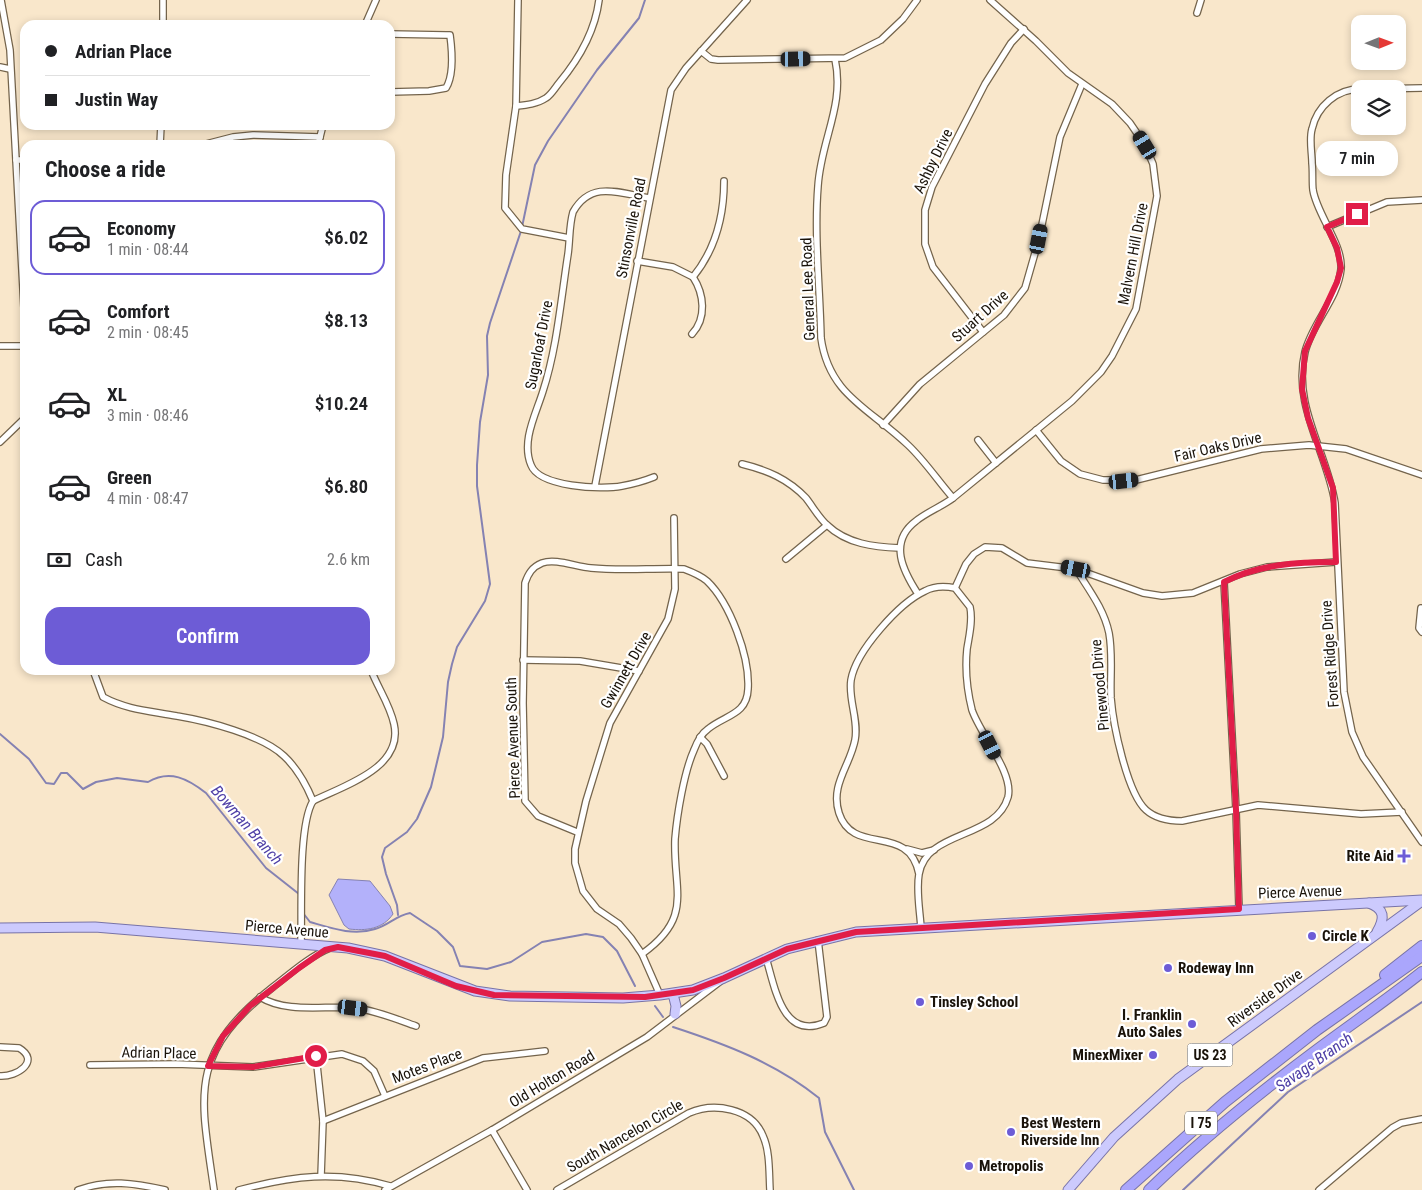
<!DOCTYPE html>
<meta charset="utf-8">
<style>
:root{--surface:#fff;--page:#f6f6f6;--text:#202124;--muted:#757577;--line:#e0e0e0;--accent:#6d5cd6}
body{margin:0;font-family:"Roboto Condensed",sans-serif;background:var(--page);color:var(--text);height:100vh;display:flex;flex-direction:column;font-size:19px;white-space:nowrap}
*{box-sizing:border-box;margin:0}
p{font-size:16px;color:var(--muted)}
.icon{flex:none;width:28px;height:28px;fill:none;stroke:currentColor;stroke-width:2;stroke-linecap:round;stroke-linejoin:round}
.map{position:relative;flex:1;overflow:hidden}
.drawer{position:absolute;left:20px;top:140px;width:375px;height:535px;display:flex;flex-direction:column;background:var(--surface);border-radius:15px;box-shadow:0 2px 8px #0003}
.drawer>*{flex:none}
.top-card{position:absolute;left:20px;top:20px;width:375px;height:110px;border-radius:15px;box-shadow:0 2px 8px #0003;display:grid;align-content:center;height:110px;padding:0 25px;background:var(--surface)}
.needle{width:32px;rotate:89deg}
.controls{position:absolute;left:1351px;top:15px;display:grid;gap:10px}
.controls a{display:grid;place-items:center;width:55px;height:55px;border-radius:10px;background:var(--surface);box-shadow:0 2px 8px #0003;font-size:25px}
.end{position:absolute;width:22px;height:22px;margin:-11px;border:6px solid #e11d48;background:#fff;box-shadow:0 0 0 2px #fff}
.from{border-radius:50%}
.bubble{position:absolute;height:35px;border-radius:15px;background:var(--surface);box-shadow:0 2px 8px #0003;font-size:16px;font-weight:600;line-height:35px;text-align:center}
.car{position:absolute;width:15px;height:30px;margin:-15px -8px;border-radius:6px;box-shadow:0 0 4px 1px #0007;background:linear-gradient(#222 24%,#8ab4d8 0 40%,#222 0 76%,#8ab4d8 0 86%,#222 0)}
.top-card b{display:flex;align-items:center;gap:18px;height:48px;font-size:19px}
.top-card b+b{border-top:1px solid var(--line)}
.top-card i{width:12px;height:12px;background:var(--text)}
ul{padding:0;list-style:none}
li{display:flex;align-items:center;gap:15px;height:75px;margin:0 10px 8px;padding:0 15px;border:2px solid transparent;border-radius:15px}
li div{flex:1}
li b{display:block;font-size:19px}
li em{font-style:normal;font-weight:600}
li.on{border-color:var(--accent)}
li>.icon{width:45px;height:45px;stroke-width:1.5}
h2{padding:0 25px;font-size:22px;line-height:60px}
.pay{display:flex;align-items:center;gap:12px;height:55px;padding:0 25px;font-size:19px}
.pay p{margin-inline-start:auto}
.button{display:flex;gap:10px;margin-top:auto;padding:10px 25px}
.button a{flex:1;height:58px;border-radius:15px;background:var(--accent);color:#fff;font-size:20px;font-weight:600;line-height:58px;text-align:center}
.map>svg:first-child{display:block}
.water{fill:#b3b1fa;stroke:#8582b2}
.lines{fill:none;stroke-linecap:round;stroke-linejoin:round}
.stream{stroke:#8582b2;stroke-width:2}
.minor-casing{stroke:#74644c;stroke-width:8}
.primary-casing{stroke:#7873a7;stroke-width:11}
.motorway-casing{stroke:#7873a7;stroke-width:12}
.minor{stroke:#fff;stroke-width:5.5}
.primary{stroke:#cccafd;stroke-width:9}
.motorway{stroke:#aaa6fc;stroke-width:10}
.route{stroke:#e11d48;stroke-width:6}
.poi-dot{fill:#6d5cd6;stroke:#fff;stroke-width:2}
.labels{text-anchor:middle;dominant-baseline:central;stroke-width:4.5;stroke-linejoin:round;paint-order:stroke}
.shield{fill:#fff;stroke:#5f5a54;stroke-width:1}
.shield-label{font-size:14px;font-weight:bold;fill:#1a130a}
.street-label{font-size:15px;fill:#1a130a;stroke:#fff}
.poi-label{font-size:15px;font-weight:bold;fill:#1a130a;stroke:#fff;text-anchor:start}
.water-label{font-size:16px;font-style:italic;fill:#5041a7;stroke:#fff}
</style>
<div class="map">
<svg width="1422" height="1190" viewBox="0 0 1422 1190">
<rect width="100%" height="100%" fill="#f9e7cb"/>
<path class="water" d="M338 879 370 881 390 906 393 914C383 929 366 931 349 929L344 925 329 895Z"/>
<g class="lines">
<g class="stream">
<polyline points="522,227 535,165 548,141 597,70 639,18 645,0"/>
<path d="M0 734 29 759 46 783 54 784 61 773H67L83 789 96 782 117 778 148 782C170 769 188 779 206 793L266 868 299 894"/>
<path d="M303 913 310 922C331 928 353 936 375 929 389 925 395 916 410 913L437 931 453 947 460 966 487 969 511 962 542 942 586 934 603 937 617 951 635 986"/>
<polyline points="398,915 397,905 386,874 382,857 385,848 407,832 417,819 431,787 443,737 448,682 452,664 457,647 485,601 490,584 477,486 477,465 480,422 488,375 487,336 490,323 521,231"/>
<polyline points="655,1006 663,1017"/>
<path d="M673 1027C725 1044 776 1063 819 1098L825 1132 854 1190"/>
<polyline points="1183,1190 1288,1092 1422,1002"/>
</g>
<defs>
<g id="minor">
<polyline points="1,0 10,50 25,326"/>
<path d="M518 0 516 106C526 105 537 104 546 98 551 95 555 88 559 83 579 59 595 32 599 0"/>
<polyline points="1197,13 1201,0"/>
<polyline points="163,25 163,0"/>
<polyline points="365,25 376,0"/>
<path d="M390 34 446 35H450C452 50 454 75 446 88L429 91 390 92"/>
<polyline points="701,51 711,59 718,60 845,58 881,40 903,19 917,0"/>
<path d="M835 59C845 106 821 139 818 186 814 236 820 288 821 338 829 396 871 409 908 445 925 461 938 481 953 498"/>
<polyline points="0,67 10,69"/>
<path d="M1360 89C1337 89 1317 106 1312 129 1309 139 1312 153 1312 163 1313 172 1312 182 1313 190 1317 215 1343 244 1341 269 1338 299 1312 323 1305 352 1292 405 1327 452 1335 503L1344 692 1352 732 1363 757 1422 842"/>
<polyline points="1372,89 1422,88"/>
<polyline points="516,106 506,175 505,208 522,229 569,238"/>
<polyline points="160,145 161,125"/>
<polyline points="202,145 233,137 253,135 320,137"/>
<polyline points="318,145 323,125"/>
<polyline points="16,160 25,160"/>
<path d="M649 198C619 193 591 180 573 212 569 226 570 240 568 254 561 299 557 348 543 391 536 414 521 441 531 465 539 487 601 490 622 486 633 484 644 481 654 477"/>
<polyline points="1327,227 1387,202 1422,200"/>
<path d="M637 261 673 267 693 277C704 294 707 318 692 334"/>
<path d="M693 277C715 250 724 216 724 181"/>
<polyline points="983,332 933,267 925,244 925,210 932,187 985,84 1011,43 1024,29"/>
<polyline points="0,346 25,346"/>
<polyline points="883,425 920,384 1004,315 1025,288 1039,239 1060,137 1082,84"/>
<polyline points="1036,430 1061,461 1080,474 1103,480 1136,480 1261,449 1309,445 1346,449 1422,475"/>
<polyline points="978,440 996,463"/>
<polyline points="0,442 25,418"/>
<path d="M742 464C767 470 788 479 806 498 813 507 819 518 827 525 847 544 874 547 900 548"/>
<polyline points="595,486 671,90 686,68 747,0"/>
<polyline points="786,559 827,525"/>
<path d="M1076 569C1089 590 1104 609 1109 633 1113 655 1110 677 1111 698 1113 724 1127 793 1146 810 1156 819 1169 821 1182 821L1258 805 1361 814 1402 812"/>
<polyline points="1224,582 1236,810 1239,909"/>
<polyline points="955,588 966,564 974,554 985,547 1002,548 1027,563 1076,569 1143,593 1162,596 1193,593 1240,574 1267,567 1336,562"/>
<path d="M918 594C903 571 888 542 916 521 927 512 941 507 953 498L1072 401 1101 372 1112 356 1136 309 1157 196 1153 164 1145 145 1130 123 1112 104 1068 73 1036 41 990 0"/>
<polyline points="1421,608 1419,628 1422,632"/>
<polyline points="523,660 580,661 639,671"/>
<path d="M93 670 103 697C127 710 151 711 177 716 207 721 262 735 284 756 298 769 306 784 313 801 298 825 302 911 301 944"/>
<polyline points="700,737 707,744 724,776"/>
<path d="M313 801C343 786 404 768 394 724 390 705 378 688 371 670"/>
<path d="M577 832 538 816 525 801 523 703 525 583C528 574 532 567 542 563 556 558 576 567 591 568 621 571 653 568 684 569 692 572 700 575 707 581 730 603 750 657 748 689 747 715 725 715 708 729 701 734 697 742 694 750 684 772 677 815 675 839 673 891 694 917 642 954"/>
<polyline points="907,849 922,853 934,850"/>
<path d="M919 874C909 822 853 857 839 813 830 785 850 766 855 740 859 720 848 700 851 680 856 651 899 603 925 591 934 586 945 586 955 588L970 607C973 621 969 636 967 649 965 669 967 690 972 710 980 734 1014 773 1008 797 996 840 927 829 919 874 916 891 920 911 921 928"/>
<path d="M766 958C775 987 782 1040 824 1023L827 1017 818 940"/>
<polyline points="660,995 642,954 631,938 619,924 597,909 583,891 575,863 575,849 586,801 610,723 668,619 675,589 674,518"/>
<path d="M260 997C288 1014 325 1005 356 1008 377 1011 396 1019 416 1026"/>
<path d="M0 1047 19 1048C41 1061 17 1077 0 1076"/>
<polyline points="316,1056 323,1121 321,1176"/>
<polyline points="90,1065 176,1064 253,1067 342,1054 363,1061 374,1071 385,1096"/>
<polyline points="323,1121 483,1058 545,1051"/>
<polyline points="492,1130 527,1190"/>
<path d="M78 1190C108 1179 134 1183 165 1190"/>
<path d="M214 1190C200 1093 188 1054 273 987 290 974 310 956 330 948"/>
<path d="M239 1190C292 1176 336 1170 390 1186"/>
<polyline points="385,1190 492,1130 647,1037 722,980"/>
<path d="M557 1190 689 1113C714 1102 752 1108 763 1136 770 1151 769 1173 770 1190"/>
<polyline points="1319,1190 1392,1128 1401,1123 1422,1119"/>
</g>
<g id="primary">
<path d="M1369 903C1385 909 1385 918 1377 932"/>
<polyline points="0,928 95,927 348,948 385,956 475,991 510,996 623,998 660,995 693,990 724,978 787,949 856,932 1422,900"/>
<polyline points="673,994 676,1006 675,1014"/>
<polyline points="1068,1190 1114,1137 1178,1079 1422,901"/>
</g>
<g id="motorway">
<polyline points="1385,975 1422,946"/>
<polyline points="1126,1190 1225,1102 1317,1030 1422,956"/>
<path d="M1149 1190C1202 1139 1259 1093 1318 1049 1353 1023 1388 999 1422 972"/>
</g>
</defs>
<use href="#minor" class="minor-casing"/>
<use href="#primary" class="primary-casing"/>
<use href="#motorway" class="motorway-casing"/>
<use href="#minor" class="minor"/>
<use href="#primary" class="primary"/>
<use href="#motorway" class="motorway"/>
</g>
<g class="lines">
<path class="route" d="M316 1056 253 1067 208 1066 223 1036 250 1006 299 968 325 950 338 947 385 956 456 986 494 995 645 997 693 990 724 978 787 949 856 932 1239 909 1236 810 1224 582C1259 564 1298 562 1336 562L1333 488 1308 418 1302 389 1305 351 1337 282 1341 268 1337 248 1327 227 1357 214"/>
</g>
<g class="poi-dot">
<path d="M1401.5 848.5h5v5h5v5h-5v5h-5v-5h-5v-5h5z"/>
<circle cx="1312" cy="936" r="5"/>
<circle cx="1168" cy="968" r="5"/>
<circle cx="920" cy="1002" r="5"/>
<circle cx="1192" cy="1024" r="5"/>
<circle cx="1153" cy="1055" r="5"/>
<circle cx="1011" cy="1132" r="5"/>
<circle cx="969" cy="1166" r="5"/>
</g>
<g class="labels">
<g class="shield">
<rect x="1187.5" y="1043.5" width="45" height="23" rx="4"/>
<rect x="1185" y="1111.5" width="32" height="23" rx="4"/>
</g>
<g class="shield-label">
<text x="1210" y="1055">US 23</text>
<text x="1201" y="1123">I 75</text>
</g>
<g class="street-label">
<text transform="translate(933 161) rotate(-64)">Ashby Drive</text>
<text transform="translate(631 228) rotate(-79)">Stinsonville Road</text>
<text transform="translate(1133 254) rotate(-79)">Malvern Hill Drive</text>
<text transform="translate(808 289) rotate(-92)">General Lee Road</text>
<text transform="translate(980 316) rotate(-42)">Stuart Drive</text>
<text transform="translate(539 345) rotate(-79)">Sugarloaf Drive</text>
<text transform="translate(1218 447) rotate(-13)">Fair Oaks Drive</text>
<text transform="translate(1330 654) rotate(-94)">Forest Ridge Drive</text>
<text transform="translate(626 670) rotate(-60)">Gwinnett Drive</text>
<text transform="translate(1100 685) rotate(-95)">Pinewood Drive</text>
<text transform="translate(513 738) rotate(-92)">Pierce Avenue South</text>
<text transform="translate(1300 892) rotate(-2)">Pierce Avenue</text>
<text transform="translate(287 929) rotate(5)">Pierce Avenue</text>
<text transform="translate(1265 998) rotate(-36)">Riverside Drive</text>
<text transform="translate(159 1053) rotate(1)">Adrian Place</text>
<text transform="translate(427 1066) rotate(-21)">Motes Place</text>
<text transform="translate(552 1079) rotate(-31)">Old Holton Road</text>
<text transform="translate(625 1136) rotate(-30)">South Nancelon Circle</text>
</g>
<g class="poi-label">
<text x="1394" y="856" text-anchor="end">Rite Aid</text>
<text x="1322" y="936">Circle K</text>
<text x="1178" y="968">Rodeway Inn</text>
<text x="930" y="1002">Tinsley School</text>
<text x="1182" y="1015" text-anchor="end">I. Franklin<tspan x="1182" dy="17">Auto Sales</tspan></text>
<text x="1143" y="1055" text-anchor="end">MinexMixer</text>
<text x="1021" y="1123">Best Western<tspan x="1021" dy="17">Riverside Inn</tspan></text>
<text x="979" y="1166">Metropolis</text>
</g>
<g class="water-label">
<text transform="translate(247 825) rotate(49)">Bowman Branch</text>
<text transform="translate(1314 1062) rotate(-35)">Savage Branch</text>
</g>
</g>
</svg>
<div class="controls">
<a><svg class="needle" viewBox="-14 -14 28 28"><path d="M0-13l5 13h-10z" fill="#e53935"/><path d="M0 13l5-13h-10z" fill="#757577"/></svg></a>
<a><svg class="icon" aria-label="layers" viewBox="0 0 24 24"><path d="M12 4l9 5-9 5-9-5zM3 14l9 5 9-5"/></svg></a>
</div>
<i class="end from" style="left:316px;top:1056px"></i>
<i class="end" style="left:1357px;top:214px"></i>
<div class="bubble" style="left:1316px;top:141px;width:82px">7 min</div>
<i class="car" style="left:796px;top:59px;rotate:89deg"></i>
<i class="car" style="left:1145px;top:145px;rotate:329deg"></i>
<i class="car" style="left:1039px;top:239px;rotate:11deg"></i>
<i class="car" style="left:1124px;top:481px;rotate:84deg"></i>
<i class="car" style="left:1076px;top:569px;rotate:281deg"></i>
<i class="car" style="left:990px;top:745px;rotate:153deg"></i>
<i class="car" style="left:353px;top:1008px;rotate:97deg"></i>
<div class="top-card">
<b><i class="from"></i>Adrian Place</b>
<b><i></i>Justin Way</b>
</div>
<section class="drawer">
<h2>Choose a ride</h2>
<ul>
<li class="on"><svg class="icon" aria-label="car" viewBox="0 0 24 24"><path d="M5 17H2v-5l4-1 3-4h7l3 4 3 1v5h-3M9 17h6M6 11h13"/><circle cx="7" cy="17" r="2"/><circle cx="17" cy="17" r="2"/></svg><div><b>Economy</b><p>1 min · 08:44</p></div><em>$6.02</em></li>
<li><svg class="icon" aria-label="car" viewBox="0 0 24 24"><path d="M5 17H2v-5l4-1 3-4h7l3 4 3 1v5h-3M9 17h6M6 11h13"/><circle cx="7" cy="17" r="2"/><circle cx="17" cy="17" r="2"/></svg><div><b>Comfort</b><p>2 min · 08:45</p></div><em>$8.13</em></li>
<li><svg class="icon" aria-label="car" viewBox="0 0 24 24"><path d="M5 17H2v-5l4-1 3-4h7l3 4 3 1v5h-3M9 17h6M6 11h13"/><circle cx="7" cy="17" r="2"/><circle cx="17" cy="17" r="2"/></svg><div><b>XL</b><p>3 min · 08:46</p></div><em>$10.24</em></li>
<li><svg class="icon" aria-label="car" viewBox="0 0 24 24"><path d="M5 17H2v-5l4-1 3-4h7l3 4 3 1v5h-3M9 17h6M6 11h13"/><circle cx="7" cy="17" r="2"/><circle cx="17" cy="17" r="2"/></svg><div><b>Green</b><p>4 min · 08:47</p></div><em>$6.80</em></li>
</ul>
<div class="pay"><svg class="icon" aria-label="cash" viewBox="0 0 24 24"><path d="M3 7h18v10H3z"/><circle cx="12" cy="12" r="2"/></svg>Cash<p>2.6 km</p></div>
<div class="button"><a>Confirm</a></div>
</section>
</div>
